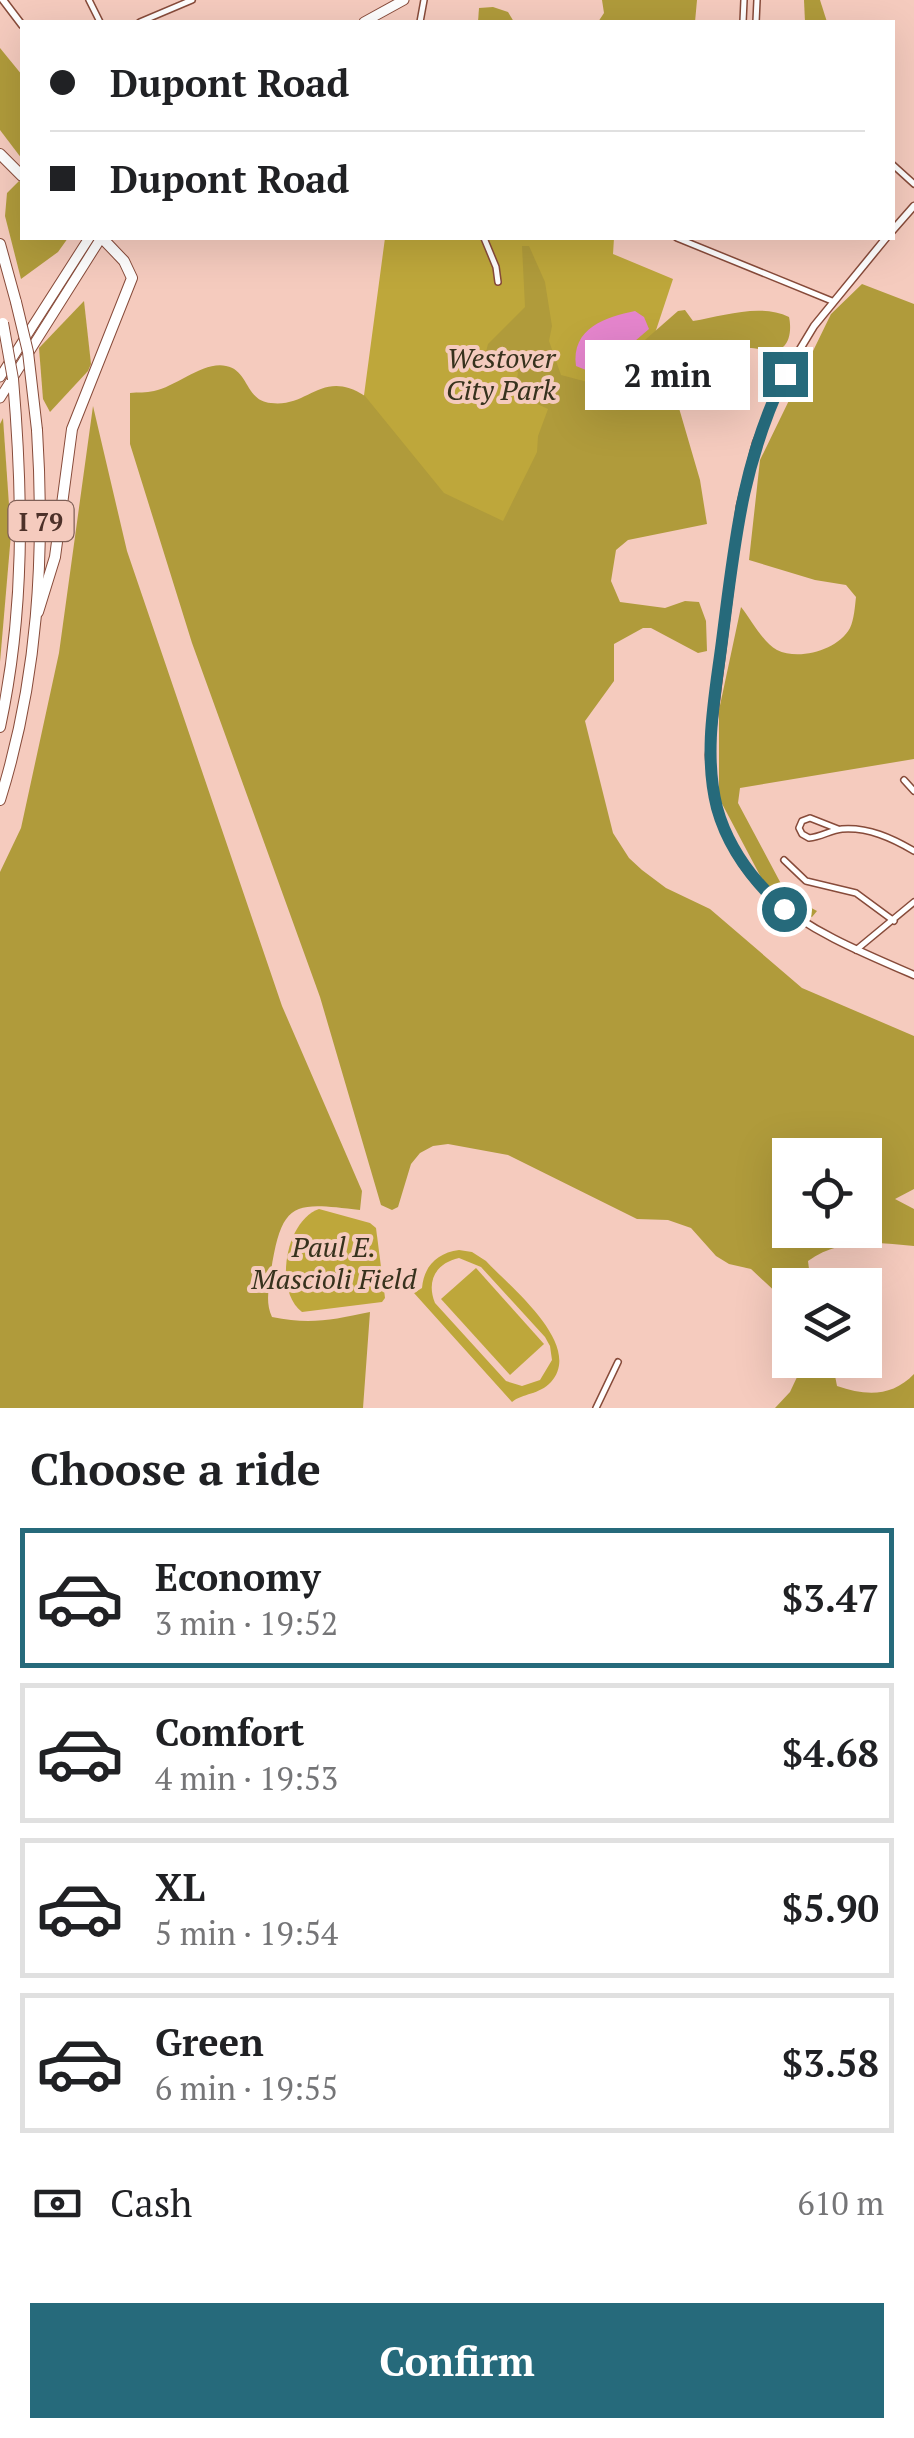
<!DOCTYPE html>
<meta charset="utf-8">
<style>
:root{--surface:#fff;--page:#f6f6f6;--text:#202124;--muted:#757577;--line:#e0e0e0;--accent:#266a7b}
body{margin:0;font-family:"PT Serif",serif;background:var(--page);color:var(--text);height:100vh;display:flex;flex-direction:column;font-size:38px;white-space:nowrap}
*{box-sizing:border-box;margin:0}
p{font-size:32px;color:var(--muted)}
.icon{flex:none;width:55px;height:55px;fill:none;stroke:currentColor;stroke-width:2;stroke-linecap:round;stroke-linejoin:round}
.map{position:relative;height:1408px;overflow:hidden}
.drawer{display:flex;flex-direction:column;background:var(--surface);flex:1}
.drawer>*{flex:none}
.top-card{position:absolute;left:20px;top:20px;width:875px;height:220px;border-radius:0px;box-shadow:0 10px 40px #0002;display:grid;align-content:center;height:220px;padding:0 30px;background:var(--surface)}
.buttons{position:absolute;left:772px;top:1138px;display:grid;gap:20px}
.buttons a{display:grid;place-items:center;width:110px;height:110px;border-radius:0px;background:var(--surface);box-shadow:0 10px 40px #0002;font-size:50px}
.end{position:absolute;width:45px;height:45px;margin:-22px;border:12px solid #266a7b;background:#fff;box-shadow:0 0 0 5px #fff}
.from{border-radius:50%}
.bubble{position:absolute;height:70px;border-radius:0px;background:var(--surface);box-shadow:0 10px 40px #0002;font-size:32px;font-weight:700;line-height:70px;text-align:center}
.top-card b{display:flex;align-items:center;gap:35px;height:95px;font-size:38px}
.top-card b+b{border-top:2px solid var(--line)}
.top-card i{width:25px;height:25px;background:var(--text)}
ul{padding:0;list-style:none}
li{display:flex;align-items:center;gap:30px;height:140px;margin:0 20px 15px;padding:0 10px;border:5px solid var(--line);border-radius:0px}
li div{flex:1}
li b{display:block;font-size:38px}
li em{font-style:normal;font-weight:700}
li.current{border-color:var(--accent)}
li>.icon{width:90px;height:90px;stroke-width:1.5}
h2{padding:0 30px;font-size:45px;line-height:120px}
.pay{display:flex;align-items:center;gap:25px;height:110px;padding:0 30px;font-size:38px}
.pay p{margin-inline-start:auto}
.cta{display:flex;gap:20px;margin-top:auto;padding:20px 30px}
.cta a{flex:1;height:115px;border-radius:0px;background:var(--accent);color:#fff;font-size:40px;font-weight:700;line-height:115px;text-align:center}
.map>svg:first-child{display:block}
.green{fill:#bea73b;fill-rule:evenodd}
.forest{fill:#b09b3b;fill-rule:evenodd}
.water{fill:#e585cd}
.lines{fill:none;stroke-linecap:round;stroke-linejoin:round}
.minor-casing{stroke:#874b3a;stroke-width:8}
.tertiary-casing{stroke:#874b3a;stroke-width:9}
.primary-casing{stroke:#874b3a;stroke-width:11}
.motorway-casing{stroke:#874b3a;stroke-width:12}
.minor{stroke:#fff;stroke-width:5}
.tertiary{stroke:#fff;stroke-width:6}
.primary{stroke:#fff;stroke-width:9}
.motorway{stroke:#fff;stroke-width:10}
.motorway-bridge-casing{stroke:#874b3a;stroke-width:12;stroke-linecap:butt}
.motorway-bridge{stroke:#fff;stroke-width:10}
.route{stroke:#266a7b;stroke-width:12}
.labels{text-anchor:middle;dominant-baseline:central;stroke-width:8;stroke-linejoin:round;paint-order:stroke}
.shield{fill:#f5cbbe;stroke:#7f5f56;stroke-width:2.5}
.shield-label{font-size:25px;font-weight:bold;fill:#4d3129}
.park-label{font-size:28px;font-style:italic;fill:#37321d;stroke:#f5cbbe}
</style>
<div class="map">
<svg width="914" height="1408" viewBox="0 0 914 1408">
<rect width="100%" height="100%" fill="#f5cbbe"/>
<g class="green">
<polygon points="385,238 614,238 613,254 673,279 576,571 332,635"/>
<path d="M319 1209 370 1223 376 1228 385 1298 382 1302 302 1312C273 1290 286 1220 319 1209Z"/>
<path d="M459 1250 472 1252 486 1261C510 1287 584 1345 551 1382 539 1395 523 1393 512 1402L414 1293 422 1288C424 1266 437 1253 459 1250ZM459 1258 481 1267 545 1337 550 1346 552 1360 540 1380 522 1386 506 1381 435 1303C426 1281 436 1263 459 1258Z"/>
<polygon points="476,1268 544,1344 510,1375 441,1299"/>
</g>
<g class="forest">
<polygon points="602,0 697,0 695,22 598,22 604,13"/>
<polygon points="804,0 820,0 827,22 805,22"/>
<polygon points="493,7 508,12 514,22 478,22 479,8"/>
<polygon points="0,48 22,75 22,159 0,130"/>
<polygon points="19,181 22,184 22,238 68,238 58,252 21,279 5,216 7,193"/>
<path d="M522 246H529L545 282 552 326 549 341 561 375 599 385 613 375 629 354 678 311 685 310 693 321C723 316 760 303 789 317 791 326 791 340 783 347 776 352 760 349 751 348 719 347 683 356 674 391L700 480 707 524 628 540 616 550 611 581 620 602 665 608 685 601 699 602 706 621 707 651 698 653 651 628H643L614 644V681L585 721 613 833 629 858 642 870 666 888 710 909 802 988 914 1036V1189L895 1199 914 1209V1246C877 1242 839 1238 808 1261L811 1285H790V1315L781 1297 751 1269 729 1264 716 1256 691 1228 668 1220 637 1219 508 1155 448 1144 433 1146 420 1153 411 1164 398 1207 392 1210 381 1205 320 997 192 643 130 444V393C138 392 146 393 154 391 176 387 203 361 226 366 249 370 245 401 271 403 309 408 322 368 365 396L444 493 503 521 537 452 538 436 548 409 527 399 516 388 518 372 484 360 488 344 525 307ZM790 1155H865V1230H790Z"/>
<path d="M862 284 914 304V759L740 788 738 803 787 895 817 911 812 917 764 883 719 798V710L741 607C751 619 763 643 777 650 799 661 838 650 850 628 854 620 855 606 856 597L846 585 815 580 749 560 760 460 831 314Z"/>
<polygon points="84,301 91,364 88,371 50,412 43,399 39,348"/>
<path d="M93 406 127 551 282 1006 362 1191 360 1210C294 1202 282 1200 271 1271 269 1288 265 1302 272 1317 310 1325 332 1320 370 1312L363 1408H0V872L21 828 59 653Z"/>
<polygon points="3,418 11,534 0,662 0,424"/>
<path d="M805 1360H832L837 1386C866 1396 892 1397 914 1374V1408H775L790 1392Z"/>
</g>
<path class="water" d="M635 311 644 317 649 329 628 347 618 350 606 372 598 375 576 366C571 328 606 317 635 311Z"/>
<g class="lines">
<defs>
<g id="minor">
<polyline points="89,0 100,22"/>
<polyline points="140,22 192,0"/>
<polyline points="420,22 424,0"/>
<polyline points="743,22 744,0"/>
<polyline points="756,22 757,0"/>
<polyline points="892,164 914,184"/>
<polyline points="484,238 496,267 498,282"/>
<polyline points="677,238 832,301"/>
<polyline points="904,780 914,791"/>
<path d="M838 829 810 818 802 821 799 828 802 834 809 838C821 837 831 830 842 829 868 827 892 838 914 851"/>
<polyline points="784,860 806,881 856,893 894,921"/>
<polyline points="856,950 914,902"/>
<polyline points="596,1408 618,1362"/>
</g>
<g id="tertiary">
<polyline points="3,0 22,25"/>
<polyline points="892,231 914,206"/>
<path d="M886 238 814 326 785 374 756 443 740 506 709 755C719 893 802 927 914 975"/>
</g>
<g id="primary">
<polyline points="364,22 404,0"/>
<polyline points="0,377 89,238"/>
<polyline points="0,398 101,238"/>
</g>
<g id="motorway">
<polyline points="0,154 22,176"/>
<polyline points="0,244 16,302"/>
<polyline points="38,612 55,557 72,429 132,278 124,261 102,238"/>
<path d="M0 727C25 611 23 497 13 379"/>
<path d="M0 800C38 679 45 556 37 430"/>
</g>
</defs>
<use href="#minor" class="minor-casing"/>
<use href="#tertiary" class="tertiary-casing"/>
<use href="#primary" class="primary-casing"/>
<use href="#motorway" class="motorway-casing"/>
<use href="#minor" class="minor"/>
<use href="#tertiary" class="tertiary"/>
<use href="#primary" class="primary"/>
<use href="#motorway" class="motorway"/>
<defs>
<g id="motorway-bridge">
<polyline points="16,302 28,352 37,430"/>
<polyline points="3,323 13,379"/>
</g>
</defs>
<use href="#motorway-bridge" class="motorway-bridge-casing"/>
<use href="#motorway-bridge" class="motorway-bridge"/>
</g>
<g class="lines">
<path class="route" d="M784 909C753 881 728 848 717 808 703 753 715 696 722 641 735 541 741 467 785 374"/>
</g>
<g class="labels">
<rect class="shield" x="8.5" y="501" width="65" height="40" rx="8"/>
<g class="shield-label">
<text x="41" y="521">I 79</text>
</g>
<g class="park-label">
<text x="501" y="357">Westover<tspan x="501" dy="32">City Park</tspan></text>
<text x="334" y="1246">Paul E.<tspan x="334" dy="32">Mascioli Field</tspan></text>
</g>
</g>
</svg>
<div class="buttons">
<a><svg class="icon" aria-label="locate" viewBox="0 0 24 24"><circle cx="12" cy="12" r="6"/><path d="M12 2v4M12 18v4M2 12h4M18 12h4"/></svg></a>
<a><svg class="icon" aria-label="layers" viewBox="0 0 24 24"><path d="M12 4l9 5-9 5-9-5zM3 14l9 5 9-5"/></svg></a>
</div>
<i class="end from" style="left:784px;top:909px"></i>
<i class="end" style="left:785px;top:374px"></i>
<div class="bubble" style="left:585px;top:340px;width:165px">2 min</div>
<div class="top-card">
<b><i class="from"></i>Dupont Road</b>
<b><i></i>Dupont Road</b>
</div>
</div>
<section class="drawer">
<h2>Choose a ride</h2>
<ul>
<li class="current"><svg class="icon" aria-label="car" viewBox="0 0 24 24"><path d="M5 17H2v-5l4-1 3-4h7l3 4 3 1v5h-3M9 17h6M6 11h13"/><circle cx="7" cy="17" r="2"/><circle cx="17" cy="17" r="2"/></svg><div><b>Economy</b><p>3 min · 19:52</p></div><em>$3.47</em></li>
<li><svg class="icon" aria-label="car" viewBox="0 0 24 24"><path d="M5 17H2v-5l4-1 3-4h7l3 4 3 1v5h-3M9 17h6M6 11h13"/><circle cx="7" cy="17" r="2"/><circle cx="17" cy="17" r="2"/></svg><div><b>Comfort</b><p>4 min · 19:53</p></div><em>$4.68</em></li>
<li><svg class="icon" aria-label="car" viewBox="0 0 24 24"><path d="M5 17H2v-5l4-1 3-4h7l3 4 3 1v5h-3M9 17h6M6 11h13"/><circle cx="7" cy="17" r="2"/><circle cx="17" cy="17" r="2"/></svg><div><b>XL</b><p>5 min · 19:54</p></div><em>$5.90</em></li>
<li><svg class="icon" aria-label="car" viewBox="0 0 24 24"><path d="M5 17H2v-5l4-1 3-4h7l3 4 3 1v5h-3M9 17h6M6 11h13"/><circle cx="7" cy="17" r="2"/><circle cx="17" cy="17" r="2"/></svg><div><b>Green</b><p>6 min · 19:55</p></div><em>$3.58</em></li>
</ul>
<div class="pay"><svg class="icon" aria-label="cash" viewBox="0 0 24 24"><path d="M3 7h18v10H3z"/><circle cx="12" cy="12" r="2"/></svg>Cash<p>610 m</p></div>
<div class="cta"><a>Confirm</a></div>
</section>
